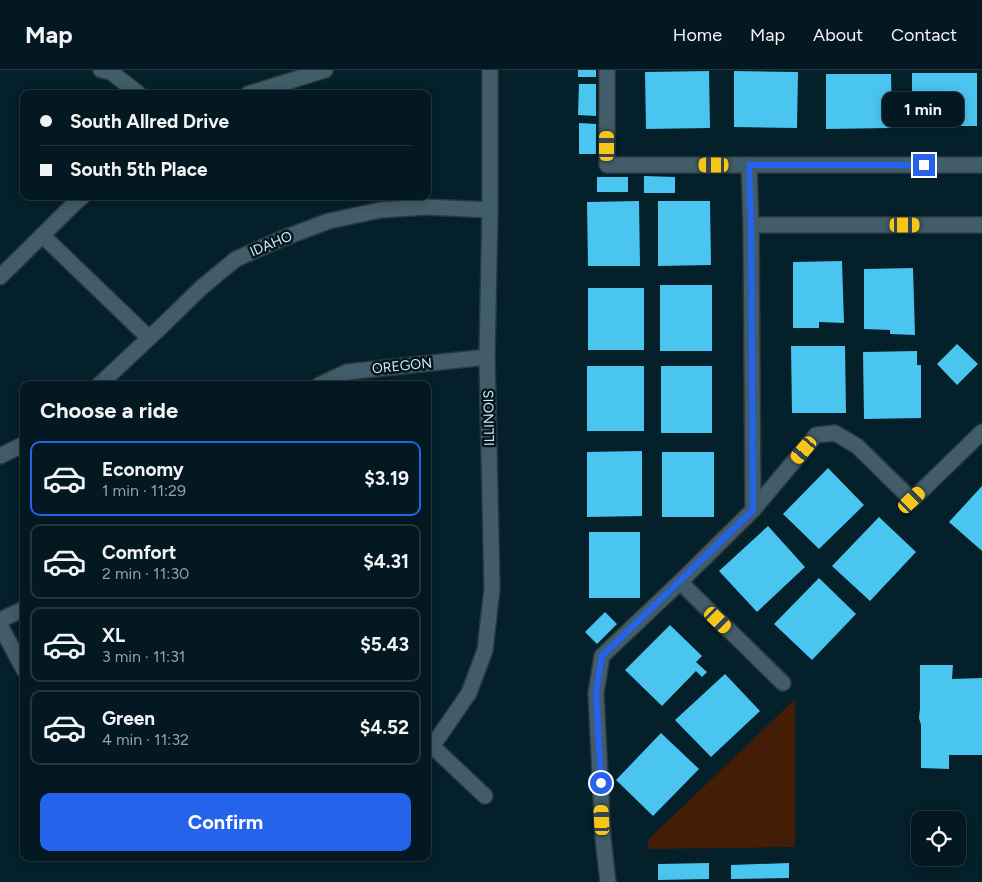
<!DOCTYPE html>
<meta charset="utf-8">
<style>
:root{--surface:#031820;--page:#11252d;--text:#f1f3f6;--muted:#97a0a5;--line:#24373e;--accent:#2563eb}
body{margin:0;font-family:Figtree,sans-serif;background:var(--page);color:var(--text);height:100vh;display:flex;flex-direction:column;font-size:19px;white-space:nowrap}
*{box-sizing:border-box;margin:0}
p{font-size:16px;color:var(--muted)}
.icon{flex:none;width:28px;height:28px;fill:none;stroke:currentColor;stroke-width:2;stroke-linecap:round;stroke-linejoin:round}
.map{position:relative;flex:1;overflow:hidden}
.sheet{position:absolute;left:20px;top:311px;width:411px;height:480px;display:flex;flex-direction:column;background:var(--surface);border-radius:10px;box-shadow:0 2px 12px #0003,0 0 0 1px var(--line)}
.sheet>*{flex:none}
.hud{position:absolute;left:20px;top:20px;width:411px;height:110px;border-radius:10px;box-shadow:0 2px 12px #0003,0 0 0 1px var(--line);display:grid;align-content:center;height:110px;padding:0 20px;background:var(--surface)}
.fabs{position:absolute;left:911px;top:741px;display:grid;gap:10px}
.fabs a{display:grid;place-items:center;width:55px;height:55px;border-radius:10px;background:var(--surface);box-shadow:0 2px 12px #0003,0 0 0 1px var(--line);font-size:25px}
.end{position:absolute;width:22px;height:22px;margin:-11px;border:6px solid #2563eb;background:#fff;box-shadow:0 0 0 2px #fff}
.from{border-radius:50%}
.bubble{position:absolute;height:35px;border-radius:10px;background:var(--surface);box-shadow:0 2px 12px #0003,0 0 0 1px var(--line);font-size:16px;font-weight:700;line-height:35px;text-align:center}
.car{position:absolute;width:15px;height:30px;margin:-15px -8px;border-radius:6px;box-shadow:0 0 4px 1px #0007;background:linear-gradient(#f5c518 24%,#345 0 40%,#f5c518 0 76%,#345 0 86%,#f5c518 0)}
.hud b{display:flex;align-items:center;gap:18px;height:48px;font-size:19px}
.hud b+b{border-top:1px solid var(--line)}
.hud i{width:12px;height:12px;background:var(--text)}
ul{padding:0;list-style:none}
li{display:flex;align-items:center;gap:15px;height:75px;margin:0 10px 8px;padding:0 10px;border:2px solid var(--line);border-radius:10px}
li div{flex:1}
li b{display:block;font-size:19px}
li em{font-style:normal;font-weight:700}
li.on{border-color:var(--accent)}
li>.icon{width:45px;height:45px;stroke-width:1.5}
h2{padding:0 20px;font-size:22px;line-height:60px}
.primary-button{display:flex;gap:10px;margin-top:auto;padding:10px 20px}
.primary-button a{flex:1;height:58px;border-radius:10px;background:var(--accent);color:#fff;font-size:20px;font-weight:700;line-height:58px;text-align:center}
header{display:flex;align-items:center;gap:30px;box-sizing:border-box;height:70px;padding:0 25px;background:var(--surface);border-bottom:1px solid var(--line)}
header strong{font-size:24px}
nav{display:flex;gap:28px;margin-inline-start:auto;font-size:18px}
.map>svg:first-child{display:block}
.green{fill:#441d06}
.building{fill:#4ac5ef}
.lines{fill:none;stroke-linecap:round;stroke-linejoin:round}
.minor-casing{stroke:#2b363d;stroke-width:18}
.minor{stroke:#415d69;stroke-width:15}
.route{stroke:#2563eb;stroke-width:6}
.labels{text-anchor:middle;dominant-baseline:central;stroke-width:5;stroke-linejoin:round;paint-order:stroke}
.street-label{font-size:14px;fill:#d9e8ef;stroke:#001720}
</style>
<header>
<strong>Map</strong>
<nav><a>Home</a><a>Map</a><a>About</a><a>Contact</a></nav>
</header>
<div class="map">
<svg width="982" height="812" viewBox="0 0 982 812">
<rect width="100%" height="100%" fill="#04202a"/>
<polygon class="green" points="795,629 795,777 647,779 649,769"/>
<g class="building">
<rect x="578" y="0" width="18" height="7"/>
<polygon points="709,1 710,58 646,59 645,2"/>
<polygon points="734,1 798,2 797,58 734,57"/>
<rect x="912" y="3" width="65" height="53"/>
<polygon points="826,4 891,4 892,58 826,59"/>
<polygon points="579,14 596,14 596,46 578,45"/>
<polygon points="579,53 596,54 596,84 579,84"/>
<polygon points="644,106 675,107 675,123 644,123"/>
<rect x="597" y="107" width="31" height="15"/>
<polygon points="639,131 640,196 588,196 587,132"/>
<polygon points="658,131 710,131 711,195 658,196"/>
<polygon points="842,191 844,253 819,252 819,258 793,258 793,192"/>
<polygon points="913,198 915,265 890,264 890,260 864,259 864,199"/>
<rect x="660" y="215" width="52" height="66"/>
<rect x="588" y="218" width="56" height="62"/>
<polygon points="957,274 978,294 957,315 937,294"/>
<polygon points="791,276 845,276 846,343 792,343"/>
<polygon points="917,281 917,295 921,295 921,348 864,349 863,282"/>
<rect x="587" y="296" width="57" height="65"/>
<rect x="661" y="296" width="51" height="67"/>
<polygon points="642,381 642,446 587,447 587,382"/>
<rect x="662" y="382" width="52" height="65"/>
<polygon points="828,398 864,435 819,479 783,444"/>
<polygon points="982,416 982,481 949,452"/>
<polygon points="879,447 916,482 870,531 832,496"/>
<polygon points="768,456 805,497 757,542 719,501"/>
<rect x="589" y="462" width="51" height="66"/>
<polygon points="819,508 856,544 812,590 774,554"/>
<polygon points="605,542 617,554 597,574 585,562"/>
<polygon points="670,555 702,586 696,592 707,602 702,607 696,601 662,636 625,600"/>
<polygon points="920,595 953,595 952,609 982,608 982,685 949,685 949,699 921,698 921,655 919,648 920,638"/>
<polygon points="725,604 760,641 711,687 675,650"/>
<polygon points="661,663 699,699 653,746 616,710"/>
<polygon points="709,793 709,809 658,810 658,794"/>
<polygon points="789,793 789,808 731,809 731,795"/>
</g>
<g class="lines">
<defs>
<g id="minor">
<polyline points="101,0 111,2 139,24"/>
<polyline points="607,0 607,95 982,95"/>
<polyline points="248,24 325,0"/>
<polyline points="751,155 982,155"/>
<polyline points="42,165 149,268"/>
<polyline points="0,207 75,133 83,126"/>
<polyline points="99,315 163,255 202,217 236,189 281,169 329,151 381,140 426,137 490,140"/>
<polyline points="319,315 347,302 487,287"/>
<polyline points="0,386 24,374"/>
<polyline points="753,440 816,365 835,363 857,376 912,430 982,362"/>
<polyline points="680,512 783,613"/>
<polyline points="0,550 24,539"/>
<polyline points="0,555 24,600"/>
<polyline points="431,675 485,726"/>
<polyline points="428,678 438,668 469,623 485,580 492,519 487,287 490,140 490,0"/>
<polyline points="608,812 603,768 596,623 602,586 680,512 753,440 751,155 749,95"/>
</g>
</defs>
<use href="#minor" class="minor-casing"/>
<use href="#minor" class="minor"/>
</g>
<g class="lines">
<polyline class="route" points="601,713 596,623 602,586 753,440 751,155 749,95 924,95"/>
</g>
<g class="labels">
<g class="street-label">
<text transform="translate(271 174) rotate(-23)">IDAHO</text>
<text transform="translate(402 296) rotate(-6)">OREGON</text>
<text transform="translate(489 348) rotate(-91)">ILLINOIS</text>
</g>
</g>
</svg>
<div class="fabs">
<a><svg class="icon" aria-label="locate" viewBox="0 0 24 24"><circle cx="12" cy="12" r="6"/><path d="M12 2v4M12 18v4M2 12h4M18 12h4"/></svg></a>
</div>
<i class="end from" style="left:601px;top:713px"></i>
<i class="end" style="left:924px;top:95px"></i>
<div class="bubble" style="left:882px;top:22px;width:82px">1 min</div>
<i class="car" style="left:607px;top:76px;rotate:0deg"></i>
<i class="car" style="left:714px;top:95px;rotate:270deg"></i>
<i class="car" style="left:905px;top:155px;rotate:90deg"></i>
<i class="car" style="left:804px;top:380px;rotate:220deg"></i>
<i class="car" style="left:912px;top:430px;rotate:46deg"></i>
<i class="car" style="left:718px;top:550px;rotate:134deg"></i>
<i class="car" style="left:602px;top:750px;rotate:357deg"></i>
<div class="hud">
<b><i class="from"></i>South Allred Drive</b>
<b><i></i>South 5th Place</b>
</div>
<section class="sheet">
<h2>Choose a ride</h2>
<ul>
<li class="on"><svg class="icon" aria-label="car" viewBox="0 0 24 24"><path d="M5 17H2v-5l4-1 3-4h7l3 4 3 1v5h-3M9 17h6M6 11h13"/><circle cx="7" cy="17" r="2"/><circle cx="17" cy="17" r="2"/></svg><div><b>Economy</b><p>1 min · 11:29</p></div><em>$3.19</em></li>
<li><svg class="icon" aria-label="car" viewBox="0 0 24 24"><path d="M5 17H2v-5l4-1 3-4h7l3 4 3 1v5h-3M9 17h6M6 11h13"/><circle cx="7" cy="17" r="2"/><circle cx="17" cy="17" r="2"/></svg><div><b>Comfort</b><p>2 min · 11:30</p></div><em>$4.31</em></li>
<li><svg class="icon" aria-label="car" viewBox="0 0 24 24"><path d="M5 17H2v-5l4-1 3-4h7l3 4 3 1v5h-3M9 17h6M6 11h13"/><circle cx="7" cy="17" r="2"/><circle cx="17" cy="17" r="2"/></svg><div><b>XL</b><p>3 min · 11:31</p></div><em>$5.43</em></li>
<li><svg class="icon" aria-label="car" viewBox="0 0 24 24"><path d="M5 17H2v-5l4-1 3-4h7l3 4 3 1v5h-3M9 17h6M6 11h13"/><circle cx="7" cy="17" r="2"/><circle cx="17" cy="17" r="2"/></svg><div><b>Green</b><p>4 min · 11:32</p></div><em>$4.52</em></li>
</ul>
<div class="primary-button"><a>Confirm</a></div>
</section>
</div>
